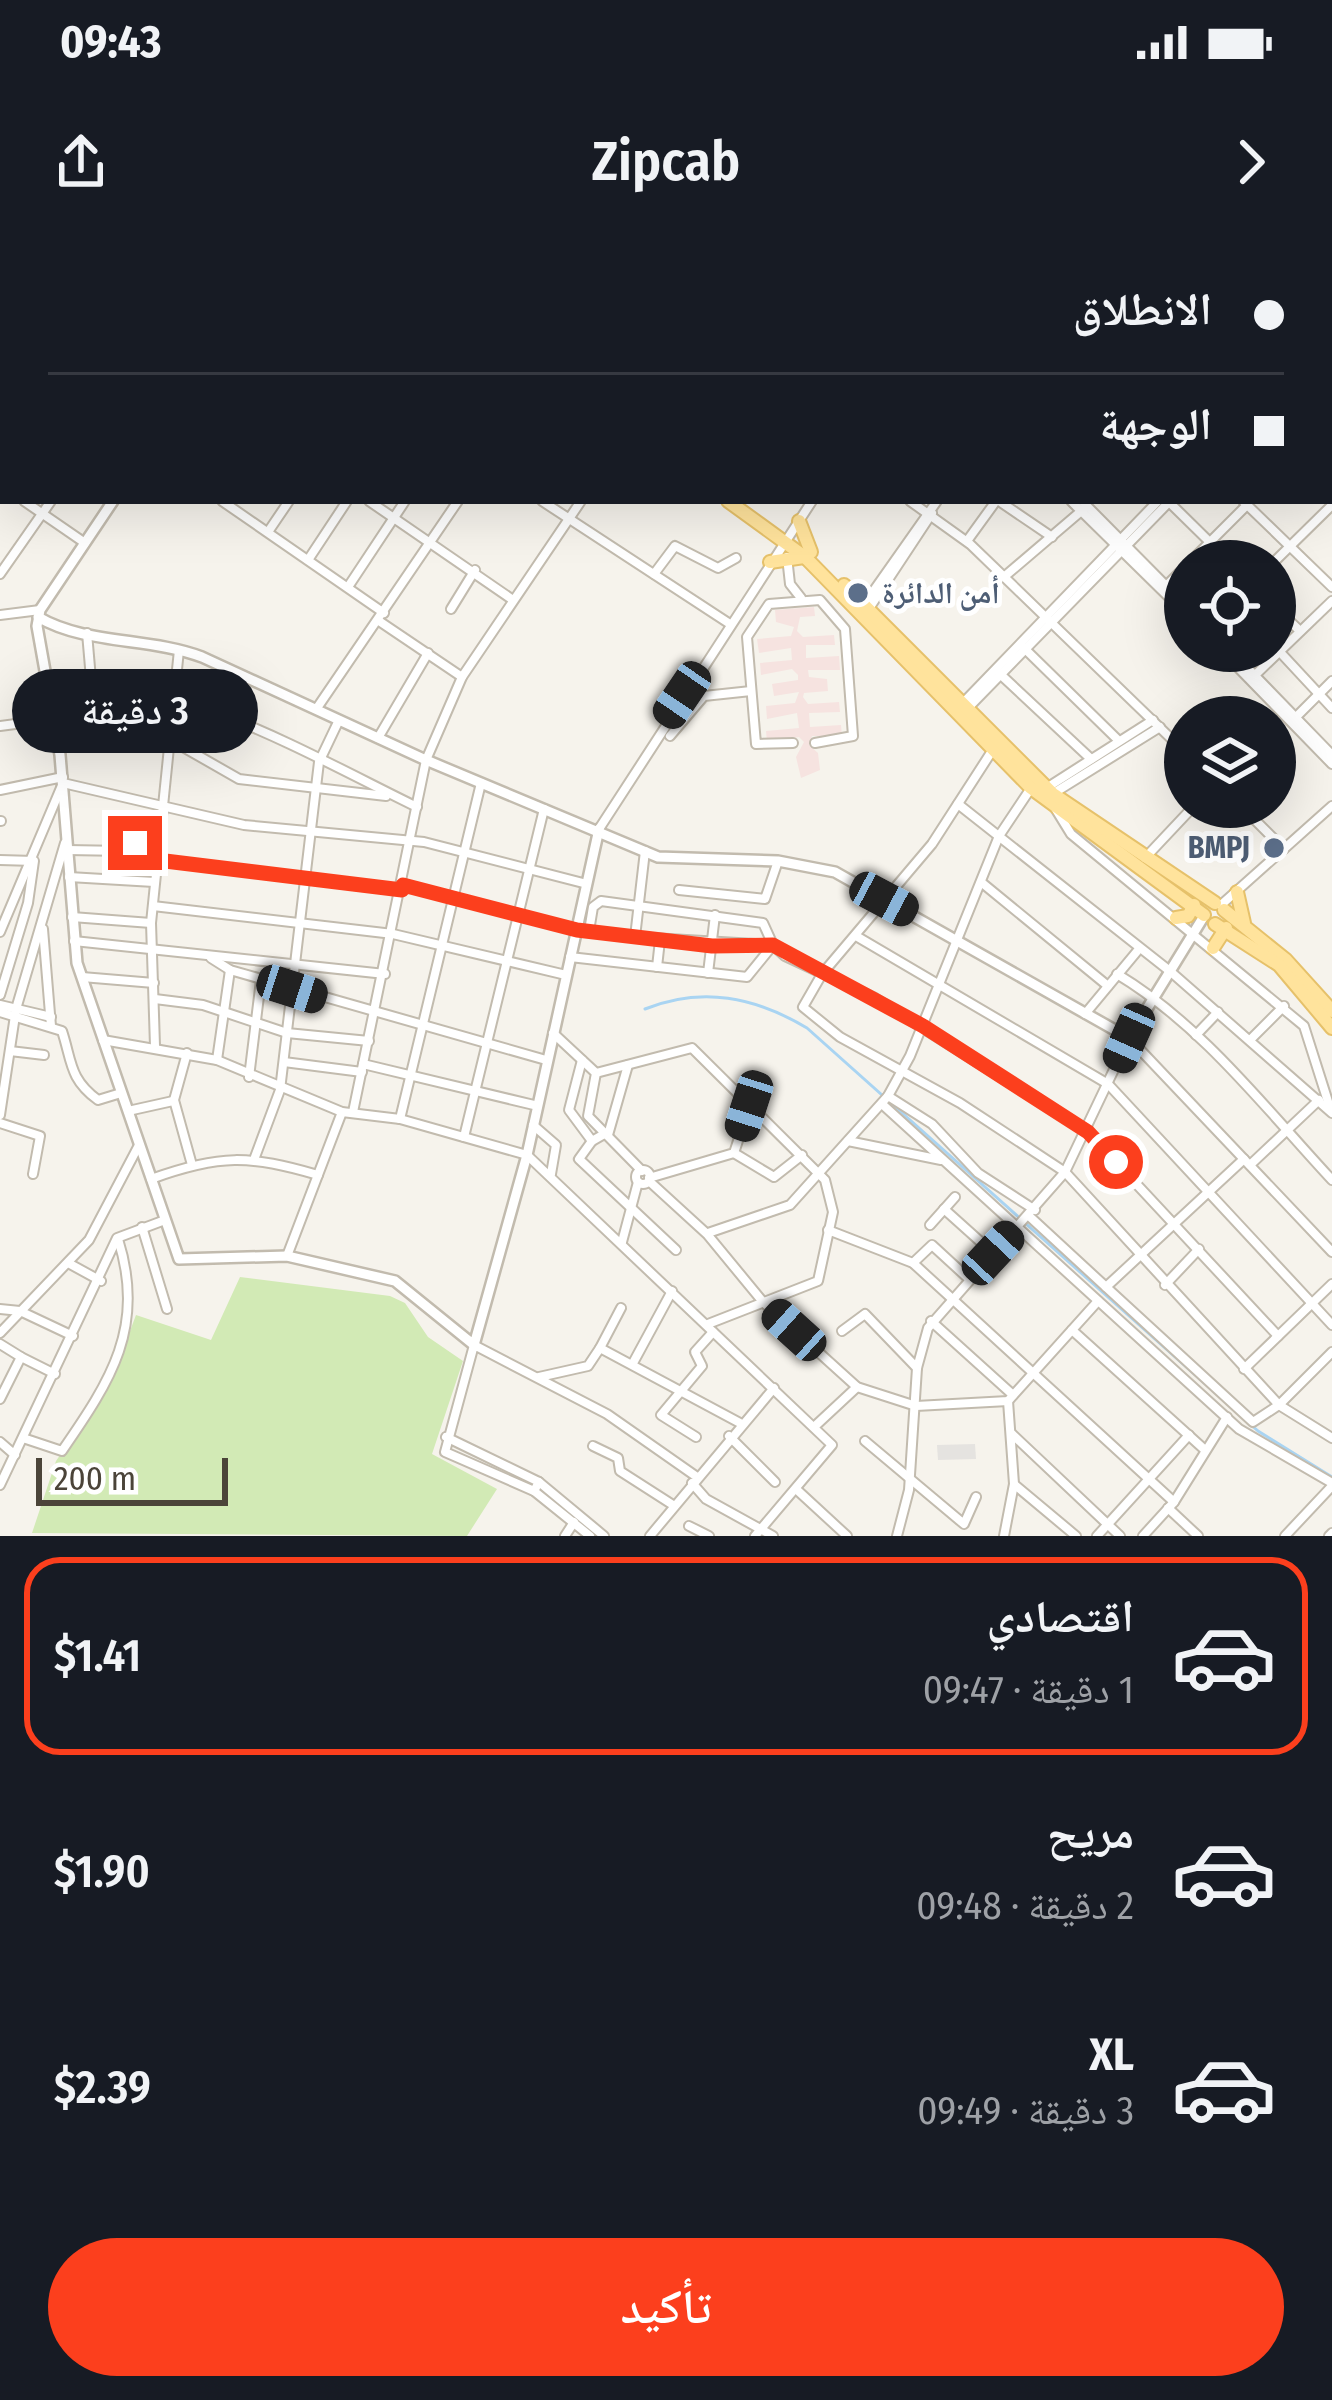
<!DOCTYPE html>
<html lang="ar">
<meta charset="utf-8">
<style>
:root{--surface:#171b24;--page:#242831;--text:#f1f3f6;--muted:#9ea1a6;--line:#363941;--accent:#fc3f1d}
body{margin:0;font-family:"Fira Sans Condensed","Noto Naskh Arabic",sans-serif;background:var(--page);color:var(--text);direction:rtl;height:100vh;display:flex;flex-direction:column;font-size:45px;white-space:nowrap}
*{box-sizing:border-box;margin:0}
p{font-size:39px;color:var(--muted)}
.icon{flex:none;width:66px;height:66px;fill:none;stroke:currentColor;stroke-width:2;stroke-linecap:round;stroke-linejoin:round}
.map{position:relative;height:1296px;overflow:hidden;direction:ltr}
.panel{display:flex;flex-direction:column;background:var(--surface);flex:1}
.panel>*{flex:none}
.top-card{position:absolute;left:0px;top:0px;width:1332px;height:264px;box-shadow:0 12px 48px #0002;direction:rtl;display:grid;align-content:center;height:264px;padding:0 48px;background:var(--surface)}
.buttons{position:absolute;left:1164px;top:300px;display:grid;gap:24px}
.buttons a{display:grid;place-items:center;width:132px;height:132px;border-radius:50%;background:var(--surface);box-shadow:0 12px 48px #0002;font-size:60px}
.scale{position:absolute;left:36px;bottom:30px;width:192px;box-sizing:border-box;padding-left:12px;border:6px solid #4b4439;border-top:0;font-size:33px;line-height:42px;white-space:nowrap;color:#4b4439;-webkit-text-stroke:9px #fff;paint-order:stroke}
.end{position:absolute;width:54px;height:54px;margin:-27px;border:15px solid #fc3f1d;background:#fff;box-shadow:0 0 0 6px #fff}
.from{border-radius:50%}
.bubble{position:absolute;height:84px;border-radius:42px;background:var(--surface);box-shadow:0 12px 48px #0002;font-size:39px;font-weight:600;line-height:84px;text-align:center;direction:rtl}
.car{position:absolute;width:36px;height:72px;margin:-36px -18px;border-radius:15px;box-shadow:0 0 9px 3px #0007;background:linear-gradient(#222 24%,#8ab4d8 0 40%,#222 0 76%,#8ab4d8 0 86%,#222 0)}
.top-card b{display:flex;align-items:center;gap:42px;height:114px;font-size:45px}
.top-card b+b{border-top:3px solid var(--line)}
.top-card i{width:30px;height:30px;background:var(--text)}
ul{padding:21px 0 0;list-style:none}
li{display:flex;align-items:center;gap:36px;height:198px;margin:0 24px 18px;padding:0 24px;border:6px solid transparent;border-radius:36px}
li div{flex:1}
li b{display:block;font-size:45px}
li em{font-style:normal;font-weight:600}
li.selected{border-color:var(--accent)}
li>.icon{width:108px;height:108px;stroke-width:1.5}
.cta{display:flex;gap:24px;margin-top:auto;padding:24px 48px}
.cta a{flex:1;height:138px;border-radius:72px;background:var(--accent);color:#fff;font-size:48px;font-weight:600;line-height:138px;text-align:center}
.status{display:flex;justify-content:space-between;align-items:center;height:84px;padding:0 60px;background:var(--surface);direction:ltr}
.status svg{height:33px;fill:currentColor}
header{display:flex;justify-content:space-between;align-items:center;height:156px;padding:0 48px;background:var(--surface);font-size:54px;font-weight:600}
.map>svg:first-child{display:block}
.medical{fill:#f6e3e0}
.green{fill:#d2eab5}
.parking{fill:#e5e3e0}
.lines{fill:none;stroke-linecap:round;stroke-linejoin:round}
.stream{stroke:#a9d4f2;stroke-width:3}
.minor-casing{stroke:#c2bbae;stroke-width:12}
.tertiary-casing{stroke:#c2bbae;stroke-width:14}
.primary-casing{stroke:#e6c16a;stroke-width:16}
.minor{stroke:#fff;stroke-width:8}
.tertiary{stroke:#fff;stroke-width:9}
.primary{stroke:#ffe39c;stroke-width:12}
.route{stroke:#fc3f1d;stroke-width:15}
.service-dot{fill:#5c6f8a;stroke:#fff;stroke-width:4.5}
.labels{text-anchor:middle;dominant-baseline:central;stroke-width:10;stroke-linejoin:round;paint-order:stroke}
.service-label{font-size:30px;font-weight:bold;fill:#4e5e75;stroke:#fff;text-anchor:start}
</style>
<div class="status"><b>09:43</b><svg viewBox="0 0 49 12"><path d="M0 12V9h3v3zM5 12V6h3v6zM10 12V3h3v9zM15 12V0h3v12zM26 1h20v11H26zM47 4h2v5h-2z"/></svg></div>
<header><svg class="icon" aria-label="forward" viewBox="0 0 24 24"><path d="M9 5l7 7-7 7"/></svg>Zipcab<svg class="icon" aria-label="share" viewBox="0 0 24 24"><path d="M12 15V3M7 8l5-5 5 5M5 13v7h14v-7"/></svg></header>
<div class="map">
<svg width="1332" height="1296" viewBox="0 0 1332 1296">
<rect width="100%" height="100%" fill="#f6f3ec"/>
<polygon class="medical" points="814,367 815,376 800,377 797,391 803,397 834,395 835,405 806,405 806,418 839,416 840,430 808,430 809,437 827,439 828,451 804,453 803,457 808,464 839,462 840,472 809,473 810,487 841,485 842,496 812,496 809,505 818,513 820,530 801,538 796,517 804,502 799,497 767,502 766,491 799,488 797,473 767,479 766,466 795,463 799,452 774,456 772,444 798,440 798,435 792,429 761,435 760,423 792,420 791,408 759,413 757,399 791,396 794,387 776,382 775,370"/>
<polygon class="green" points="240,1037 390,1056 405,1063 428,1097 463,1121 432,1214 497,1249 467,1296 32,1293 56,1221 112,1139 136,1075 211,1100"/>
<polygon class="parking" points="975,1204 976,1219 938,1220 937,1205"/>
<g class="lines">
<path class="stream" d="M645 769C702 746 755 757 807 788L1258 1191 1332 1237"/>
<defs>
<g id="minor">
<polyline points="259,0 264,3"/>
<polyline points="697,0 702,3"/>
<polyline points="869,0 873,3"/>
<polyline points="1039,0 1043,3"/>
<polyline points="1157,0 1161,3"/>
<polyline points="1207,0 1211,3"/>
<polyline points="1075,1 1076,0"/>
<polyline points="51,3 53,0"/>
<polyline points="111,3 113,0"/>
<polyline points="168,3 170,0"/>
<polyline points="227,3 229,0"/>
<polyline points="406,3 408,0"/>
<polyline points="465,3 467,0"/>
<polyline points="521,3 523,0"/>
<polyline points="580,3 582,0"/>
<polyline points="634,3 636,0"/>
<polyline points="752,3 754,0"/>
<polyline points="985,3 987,0"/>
<polyline points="1176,3 1179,0"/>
<polyline points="0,8 3,11"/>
<polyline points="0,80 3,76"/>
<polyline points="1329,90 1332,87"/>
<polyline points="1329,102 1332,99"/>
<polyline points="0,111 3,113"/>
<polyline points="1329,198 1332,201"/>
<polyline points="1329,230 1329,234"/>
<polyline points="0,244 3,246"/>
<polyline points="0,258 3,253"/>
<polyline points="24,261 85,303"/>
<polyline points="222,261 384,373"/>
<polyline points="369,261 513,360"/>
<polyline points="542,261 730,384"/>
<polyline points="910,261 970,304 1185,512"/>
<polyline points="999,261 1052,297"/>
<polyline points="1071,261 1185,373"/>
<polyline points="1082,261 1185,365"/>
<polyline points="1243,261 1332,347"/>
<polyline points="1169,262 1229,321"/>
<polyline points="268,292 289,261"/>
<polyline points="967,301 996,261"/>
<polyline points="787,317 790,344 801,358"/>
<polyline points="308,320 347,261"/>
<polyline points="1191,321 1247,265"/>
<polyline points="1275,321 1332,265"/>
<polyline points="0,334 51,261"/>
<polyline points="654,334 675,306 718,328 736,318"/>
<polyline points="1005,336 1086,267"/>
<polyline points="1167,345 1185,327"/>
<polyline points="348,347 405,261"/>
<polyline points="863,366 937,261"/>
<polyline points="1275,367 1300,391"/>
<polyline points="451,369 475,330"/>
<polyline points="868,370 932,273"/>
<polyline points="0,375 40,370"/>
<polyline points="379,381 462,437"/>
<polyline points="87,393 91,439"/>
<polyline points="1024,408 1119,501"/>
<polyline points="1222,411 1332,524"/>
<polyline points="1231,411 1332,515"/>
<polyline points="1279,411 1332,468"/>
<polyline points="1000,434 1091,519"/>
<polyline points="90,438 101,497"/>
<polyline points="1251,439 1332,361"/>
<path d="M47 441C166 430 310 515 417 567"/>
<polyline points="963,463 1158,261"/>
<polyline points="317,468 458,261"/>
<polyline points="966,470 1170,261"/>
<polyline points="1296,477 1332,441"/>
<polyline points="0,486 53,479"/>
<polyline points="670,496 704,456 751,451"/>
<polyline points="57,497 169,499 239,539 386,556"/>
<polyline points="378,498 428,413"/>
<polyline points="793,503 756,504 747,397 769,364 820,360 845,389 853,496 815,503"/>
<polyline points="992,511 932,604 822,734 803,767 840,797 960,863 1065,932 1279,1165 1332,1198"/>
<polyline points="1048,547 1153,480"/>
<polyline points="0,550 63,537"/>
<polyline points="1054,553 1160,487"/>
<polyline points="958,564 1171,732 1332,873"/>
<polyline points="1242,567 1284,609"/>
<polyline points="1055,568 1071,594 1304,786 1331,871"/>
<polyline points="0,581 1,581"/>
<polyline points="599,589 812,261"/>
<polyline points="67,610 125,611 135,603 158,607"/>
<polyline points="1145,618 1193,567"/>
<polyline points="0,620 34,621 28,663 0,755"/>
<polyline points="157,620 402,650"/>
<polyline points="69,637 154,642"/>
<polyline points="981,642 1108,746"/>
<polyline points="403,645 577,690 635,697 645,611"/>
<polyline points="679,650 765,659 778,621"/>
<polyline points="1221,665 1332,566"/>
<polyline points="153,666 393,694 566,735"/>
<polyline points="72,677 151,683"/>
<polyline points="43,689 51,786"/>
<polyline points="589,691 593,667 601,661 763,683 773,705 785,716 875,758 1088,892 1278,1096"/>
<polyline points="0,692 63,543 244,585 424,602 587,644"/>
<polyline points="856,696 1108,844 1332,1085"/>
<polyline points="635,697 771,705"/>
<polyline points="74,701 385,734"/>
<polyline points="570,717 747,737 773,705"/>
<polyline points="211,718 230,730 546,820"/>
<polyline points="657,727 660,700"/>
<polyline points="708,733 715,675"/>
<path d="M1117 734C1202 785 1265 868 1332 940"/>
<polyline points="82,737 154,743"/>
<polyline points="155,759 203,765 287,793 369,801"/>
<polyline points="0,765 51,777"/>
<path d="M0 772 62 791C72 821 69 839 98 860L121 853"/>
<polyline points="1085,774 1139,709"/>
<polyline points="553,793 596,833 588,876 642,931"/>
<polyline points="1196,795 1218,772"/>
<polyline points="1251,799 1284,766"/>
<polyline points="103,800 217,820 342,872 400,879 527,915 832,1205 755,1296"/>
<polyline points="155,806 151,683 179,410"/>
<polyline points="10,811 44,815"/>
<polyline points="187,813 174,860 192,925"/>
<polyline points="217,820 230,730"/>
<polyline points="582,820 569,870 592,901 606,893"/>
<polyline points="284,822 362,832"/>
<polyline points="363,824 534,865"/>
<polyline points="596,833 692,808 825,940 833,972 818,1041 708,1084"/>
<polyline points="249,837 261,740"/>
<polyline points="888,856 932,884 978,933 1035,970"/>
<polyline points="882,864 1239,1189 1332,1243"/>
<polyline points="128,871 173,861"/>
<polyline points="353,872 426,520 462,437 581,261"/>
<polyline points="0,875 16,769 65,603"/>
<polyline points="400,879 481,543"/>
<polyline points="0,883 40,896 33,934"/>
<polyline points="533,885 556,905 551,934"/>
<polyline points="608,895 628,825"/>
<polyline points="464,897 544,569"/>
<polyline points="592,901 579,919 676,1010"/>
<polyline points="848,901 941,920"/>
<polyline points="734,913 774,937 802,915"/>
<polyline points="255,917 280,850 319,522 339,480"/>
<polyline points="1244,919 1106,1047 1253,1182 1279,1165 1332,1112"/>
<polyline points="1250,925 1319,860"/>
<circle cx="643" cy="937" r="7"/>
<polyline points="649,938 734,913 749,867"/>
<path d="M151 939C220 914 249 915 318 935"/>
<polyline points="649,941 707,994 763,1062 857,1147 916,1166 1008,1161 1098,1061"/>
<polyline points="944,969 993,1013"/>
<polyline points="1029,976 1106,1047"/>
<polyline points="930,985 955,957"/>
<polyline points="142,987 167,1069"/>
<polyline points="828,990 913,1023 1174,1262"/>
<polyline points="708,993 790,965 888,856 910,816 999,596 1031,548"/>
<polyline points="622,1002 638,942"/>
<polyline points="287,1016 342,872"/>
<polyline points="913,1023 932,1005 969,1039"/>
<polyline points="70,1024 101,1041"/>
<polyline points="1165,1045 1199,1009"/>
<polyline points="0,1069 20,1071 73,1096"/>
<polyline points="931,1081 1013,1155"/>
<polyline points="1072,1090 1205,1210"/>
<polyline points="842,1091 865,1074 917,1128"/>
<polyline points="0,1093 89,1000 139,905"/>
<polyline points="0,1104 21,1117 0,1159"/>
<polyline points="600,1108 621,1068"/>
<polyline points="21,1117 55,1134"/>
<polyline points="633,1123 672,1051"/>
<polyline points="1244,1129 1332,1044"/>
<polyline points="539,1137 588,1126 600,1108 740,1183"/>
<polyline points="814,1187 857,1147"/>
<polyline points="1012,1194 1120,1296"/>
<polyline points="729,1196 775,1242"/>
<polyline points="446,1197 539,1242 534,1251"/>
<polyline points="696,1197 661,1175 702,1126 695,1112 713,1092"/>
<path d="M23 1198 62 1211C111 1140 146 1087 118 999"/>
<polyline points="865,1201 964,1284 976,1257"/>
<polyline points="0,1202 15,1215"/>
<polyline points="593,1206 618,1218 620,1231 673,1265"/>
<polyline points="539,1242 604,1296"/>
<polyline points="692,1243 706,1259 773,1296"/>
<polyline points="0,1245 117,998 165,980"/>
<polyline points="1015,1245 1076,1296"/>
<polyline points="796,1249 847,1296"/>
<polyline points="1168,1268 1198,1296"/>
<polyline points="689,1286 709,1296"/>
<polyline points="565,1296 574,1282"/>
<polyline points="590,1296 534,1251 445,1212 474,1105 607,1174 697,1237"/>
<polyline points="650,1296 774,1148"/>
<polyline points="897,1296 909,1250 917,1128 928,1088 1065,932 1129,798 1332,1012"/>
<polyline points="1004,1296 1014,1244 1008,1161"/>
<polyline points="1097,1296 1189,1195"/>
<polyline points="1143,1296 1174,1262 1227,1177"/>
<polyline points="1285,1296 1332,1246"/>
<polyline points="1329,1296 1332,1293"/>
</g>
<g id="tertiary">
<polyline points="288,3 290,0"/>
<polyline points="113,261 40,370 37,386 60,515 77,723 179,1019 287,1016 395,1041 474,1105 527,915 599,589"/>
<path d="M38 377C86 405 149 397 202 417L426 520 658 617 778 621 835 632 1129 798 1204 676"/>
</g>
<g id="primary">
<polyline points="339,0 344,3"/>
<polyline points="728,261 805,317 1031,548 1204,675"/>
<polyline points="799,281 811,312"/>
<polyline points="770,322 804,317"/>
<polyline points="844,345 1053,554 1215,663"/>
<polyline points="1237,652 1244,683"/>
<polyline points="1224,670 1286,720 1332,771"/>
<polyline points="1176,678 1188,676 1194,665"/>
<polyline points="1215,684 1279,725 1332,788"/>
<polyline points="1213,708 1226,688"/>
</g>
</defs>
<use href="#minor" class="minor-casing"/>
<use href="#tertiary" class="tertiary-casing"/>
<use href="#primary" class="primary-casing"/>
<use href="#minor" class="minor"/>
<use href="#tertiary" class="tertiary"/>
<use href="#primary" class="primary"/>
</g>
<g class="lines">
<polyline class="route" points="135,603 158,607 157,620 402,650 403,645 577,690 712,706 773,705 923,786 1088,892 1116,922"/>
</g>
<g class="service-dot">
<circle cx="858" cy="353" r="12"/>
<circle cx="1274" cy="608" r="12"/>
</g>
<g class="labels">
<g class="service-label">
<text x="882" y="353">أمن الدائرة</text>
<text x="1250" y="608" text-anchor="end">BMPJ</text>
</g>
</g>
</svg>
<div class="buttons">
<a><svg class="icon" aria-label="locate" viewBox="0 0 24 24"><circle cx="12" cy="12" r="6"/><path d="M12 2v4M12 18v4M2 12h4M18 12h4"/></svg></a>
<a><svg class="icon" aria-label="layers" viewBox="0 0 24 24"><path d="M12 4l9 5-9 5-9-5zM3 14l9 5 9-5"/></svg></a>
</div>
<div class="scale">200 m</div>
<i class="end from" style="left:1116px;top:922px"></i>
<i class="end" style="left:135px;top:603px"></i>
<div class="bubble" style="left:12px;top:429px;width:246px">3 دقيقة</div>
<i class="car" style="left:682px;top:455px;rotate:214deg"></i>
<i class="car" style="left:884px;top:659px;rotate:118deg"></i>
<i class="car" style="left:292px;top:749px;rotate:108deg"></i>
<i class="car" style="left:1129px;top:798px;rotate:204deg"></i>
<i class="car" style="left:749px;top:866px;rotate:198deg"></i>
<i class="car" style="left:993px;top:1013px;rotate:43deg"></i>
<i class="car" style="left:794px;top:1090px;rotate:312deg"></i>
<div class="top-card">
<b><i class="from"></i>الانطلاق</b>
<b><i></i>الوجهة</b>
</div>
</div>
<section class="panel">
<ul>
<li class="selected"><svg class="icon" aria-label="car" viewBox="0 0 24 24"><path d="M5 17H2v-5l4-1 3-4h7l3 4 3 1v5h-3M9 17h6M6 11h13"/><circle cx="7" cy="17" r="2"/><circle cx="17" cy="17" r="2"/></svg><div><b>اقتصادي</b><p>1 دقيقة · 09:47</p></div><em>$1.41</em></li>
<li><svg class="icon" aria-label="car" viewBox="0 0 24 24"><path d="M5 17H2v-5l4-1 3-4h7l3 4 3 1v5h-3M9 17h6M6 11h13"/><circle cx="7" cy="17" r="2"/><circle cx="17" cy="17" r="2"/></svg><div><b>مريح</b><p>2 دقيقة · 09:48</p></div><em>$1.90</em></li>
<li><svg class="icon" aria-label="car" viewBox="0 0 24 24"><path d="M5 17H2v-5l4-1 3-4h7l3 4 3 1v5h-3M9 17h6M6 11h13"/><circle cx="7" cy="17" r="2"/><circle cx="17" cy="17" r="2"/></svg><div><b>XL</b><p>3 دقيقة · 09:49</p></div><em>$2.39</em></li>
</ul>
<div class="cta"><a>تأكيد</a></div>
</section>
